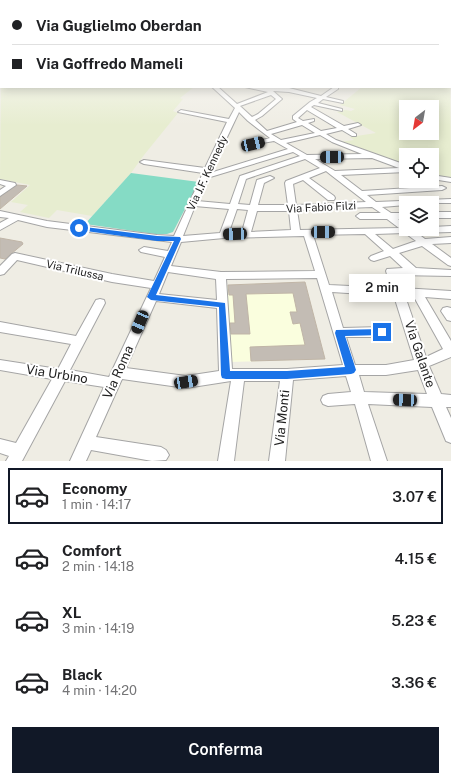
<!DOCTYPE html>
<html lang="it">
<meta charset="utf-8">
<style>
:root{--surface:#fff;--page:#f2f2f2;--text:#202124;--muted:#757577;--line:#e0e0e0;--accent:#111827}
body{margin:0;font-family:"Public Sans",sans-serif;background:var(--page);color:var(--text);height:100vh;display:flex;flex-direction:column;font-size:15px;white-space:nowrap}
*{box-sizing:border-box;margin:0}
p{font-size:13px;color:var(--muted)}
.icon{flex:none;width:22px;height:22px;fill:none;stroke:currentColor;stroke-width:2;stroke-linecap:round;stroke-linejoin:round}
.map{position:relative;height:461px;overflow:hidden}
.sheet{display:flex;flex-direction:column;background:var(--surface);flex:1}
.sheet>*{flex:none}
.top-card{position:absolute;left:0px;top:0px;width:451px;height:88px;box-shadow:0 2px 10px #0003;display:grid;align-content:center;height:88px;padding:0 12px;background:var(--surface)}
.needle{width:26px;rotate:211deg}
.controls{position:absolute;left:399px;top:100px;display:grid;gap:8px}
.controls a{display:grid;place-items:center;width:40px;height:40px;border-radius:0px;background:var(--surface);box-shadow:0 2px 10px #0003;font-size:20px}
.end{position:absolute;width:18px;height:18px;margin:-9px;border:5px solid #1a73e8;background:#fff;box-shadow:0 0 0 2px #fff}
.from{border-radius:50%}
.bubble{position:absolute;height:28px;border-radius:0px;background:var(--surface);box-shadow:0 2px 10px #0003;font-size:13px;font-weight:600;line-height:28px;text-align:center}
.car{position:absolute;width:12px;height:24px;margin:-12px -6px;border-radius:5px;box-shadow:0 0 3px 1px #0007;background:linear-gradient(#222 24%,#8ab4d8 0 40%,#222 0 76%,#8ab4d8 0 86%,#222 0)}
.top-card b{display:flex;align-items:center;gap:14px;height:38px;font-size:15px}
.top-card b+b{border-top:1px solid var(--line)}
.top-card i{width:10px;height:10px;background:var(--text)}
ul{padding:7px 0 0;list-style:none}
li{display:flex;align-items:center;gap:12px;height:56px;margin:0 8px 6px;padding:0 4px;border:2px solid transparent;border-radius:0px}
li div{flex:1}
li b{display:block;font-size:15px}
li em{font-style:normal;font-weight:600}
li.current{border-color:var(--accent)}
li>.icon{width:36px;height:36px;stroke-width:1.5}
.primary-button{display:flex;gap:8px;margin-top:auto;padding:8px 12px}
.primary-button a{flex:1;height:46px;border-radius:0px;background:var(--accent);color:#fff;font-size:16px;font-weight:600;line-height:46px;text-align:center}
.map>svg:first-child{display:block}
.education{fill:#fafede}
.farmland{fill:#e7edd0;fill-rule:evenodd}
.pitch{fill:#85dbc5}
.building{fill:#c3bcb4;stroke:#c0b5a7}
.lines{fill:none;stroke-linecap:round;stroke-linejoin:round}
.minor-casing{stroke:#a5a5a5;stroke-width:2}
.major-casing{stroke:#927606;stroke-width:2}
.minor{fill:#fff;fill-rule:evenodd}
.major{fill:#f8dea0;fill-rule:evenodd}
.route{fill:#1a73e8}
.labels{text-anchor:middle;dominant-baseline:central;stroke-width:4;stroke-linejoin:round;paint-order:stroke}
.street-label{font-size:11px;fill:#1e1e1e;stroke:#fff}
.near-street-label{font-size:13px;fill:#1e1e1e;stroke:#fff}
</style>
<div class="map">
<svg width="451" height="461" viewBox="0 0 451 461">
<rect width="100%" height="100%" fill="#efede4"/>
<polygon class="education" points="305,282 325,359 231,362 227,285"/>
<g class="farmland">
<path d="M450 60 451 177 432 176V155H406V162L393 163 339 142 354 140 350 137 376 133 337 112 345 110 351 111 355 109 340 105 362 87H450ZM406 107H432V133H406Z"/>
<polygon points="1,78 1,87 194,87 180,98 183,99 173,111 178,113 144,155 131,173 92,216 57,210 49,218 20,212 28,205 11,202 30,185 0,179"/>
</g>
<polygon class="pitch" points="131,173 199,182 173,232 167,234 155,234 85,224"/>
<g class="building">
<polygon points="17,185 27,186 0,209 0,197"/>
<polygon points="0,238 22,242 23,244 5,259 0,258"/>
<polygon points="305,282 325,359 251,361 250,347 305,345 300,323 293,324 290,312 297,312 293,293 246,294 250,334 231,334 230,323 235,323 233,295 229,295 228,285"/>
</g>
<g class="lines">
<defs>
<g id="minor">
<path d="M212 87H218L237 104 268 92 245 87 289 88 321 96 334 87H338V89L326 97 343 101V103L323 99 318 103 342 109V111L314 105 311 107 344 126 358 123 361 125 348 129 356 134V136H352L342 130 326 134 336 140 406 165V172L341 175 362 191 442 186 446 188 442 190 367 195 376 202 451 199V203H406V205L382 207 391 213H406V219H398L406 225V229H432V227L451 226V232L417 233 425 239 451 237V243L432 244 451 258V266L448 265 422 246 399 253 416 268 451 270V276L397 275 402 288 451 291V299L425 297 451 341V357L429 366 441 394 451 395V407H446L451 418V443L446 441 432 407 368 404 387 461H371L355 404 328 406 323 404 321 400 323 396 328 394 351 392 346 376 293 380 285 461H269L280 381H244L234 461H218L231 381 186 388 122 379 96 437 161 447 166 450 169 455 166 460 152 461 91 450 86 461H70L104 387 65 381 22 461H6L9 456 0 453V439L16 443 52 379 0 370V360L58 369 71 344 0 332V322L76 336 96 300 100 299 104 300 105 303 70 370 109 377 151 288 112 282 17 260 4 274 0 275V266L12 254 15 253 112 274 154 281 165 257 141 252 139 250 144 247 168 251 172 242 47 227 18 220 0 230V223L9 218 0 217V211L47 221 157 235 174 236 203 173 144 164 140 162 144 160 205 168 227 122 178 112 181 110 229 119 235 108ZM273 91 289 92 317 98 310 102 293 116V119L297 122 267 131 255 120 262 116 282 99ZM271 95 276 99 258 114 252 117 240 106ZM307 110 337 128 321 131 308 123 314 121V119L303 121 298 118ZM239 112 248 121 270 138 251 143V145L274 141 288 149 210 173ZM302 125 315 133 281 140 271 134ZM320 135 332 142 362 154 307 155 286 143ZM293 152 300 156 240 176 230 204 197 201 207 178ZM372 158 399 168 335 171 315 159ZM305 159 320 168 286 181 285 183 288 205H258L264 183 274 178 270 176 257 180 250 205 238 204 246 179ZM326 171 331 175 366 202 296 205 293 184 303 180 328 200H334L335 198 334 196 309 178ZM195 206 229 209 220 233 183 236ZM372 207 381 213H360L356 216 360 219H387L399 228 300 230 297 210ZM237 209 248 210 242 232H229ZM257 211H289L291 230 251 232ZM405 233 416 241 393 249 375 234ZM365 234 384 251 371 256 369 258 371 260 374 261 390 256 403 268 387 269 386 271 391 288 329 285 313 235ZM304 236 315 271 221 272 171 266 181 242 224 238ZM168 272 216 279 217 300 159 294ZM317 278 343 365 287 369H232L226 279ZM332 292 394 296 414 360 386 365H355L346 337H382L386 335 388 332 386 329 382 327 343 328ZM405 296 414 297 443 349 426 357ZM156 301 217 308 219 371 186 376 126 368ZM418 370 427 394 364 392 359 375H386Z"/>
<polygon points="432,175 451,178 451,182 432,179"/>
<polygon points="0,180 15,183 16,185 0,196 0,190 6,186 0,184"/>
<rect x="432" y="212" width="19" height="6"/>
<polygon points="447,307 451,308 451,321 447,320 441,311 443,308"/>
</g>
<rect id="major" x="0" y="60" width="1" height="4"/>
</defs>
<use href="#minor" class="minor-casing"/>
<use href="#major" class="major-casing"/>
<use href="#minor" class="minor"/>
<use href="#major" class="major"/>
</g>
<linearGradient id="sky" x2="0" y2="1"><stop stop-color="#8dbce3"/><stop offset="0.48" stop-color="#f8f7f3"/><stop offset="1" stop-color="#f8f7f3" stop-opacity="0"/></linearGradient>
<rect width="451" height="125" fill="url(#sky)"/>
<polygon class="route" points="77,226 157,236 180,237 181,239 156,295 225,303 230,371 287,371 345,367 335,333 336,330 382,329 386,332 382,335 345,336 356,370 354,373 351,374 287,379 226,379 222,378 221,375 219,307 151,300 147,297 174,241 157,241 79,230 76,228"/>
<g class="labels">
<g class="street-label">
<text transform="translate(207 173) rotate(-65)">Via J.F. Kennedy</text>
<text transform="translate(321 207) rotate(-3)">Via Fabio Filzi</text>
<text transform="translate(75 270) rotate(13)">Via Trilussa</text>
</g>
<g class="near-street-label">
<text transform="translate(420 354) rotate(71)">Via Galante</text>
<text transform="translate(118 372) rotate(-66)">Via Roma</text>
<text transform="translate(57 374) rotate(9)">Via Urbino</text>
<text transform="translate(282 418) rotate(-84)">Via Monti</text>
</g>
</g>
</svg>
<div class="controls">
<a><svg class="needle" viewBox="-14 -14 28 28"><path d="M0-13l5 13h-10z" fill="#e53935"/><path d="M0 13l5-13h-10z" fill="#757577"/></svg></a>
<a><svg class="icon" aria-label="locate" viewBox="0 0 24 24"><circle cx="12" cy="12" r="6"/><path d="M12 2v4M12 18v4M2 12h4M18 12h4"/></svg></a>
<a><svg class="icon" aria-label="layers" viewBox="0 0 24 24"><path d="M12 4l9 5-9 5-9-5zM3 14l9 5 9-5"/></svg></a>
</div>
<i class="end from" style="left:79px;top:228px"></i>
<i class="end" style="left:382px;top:332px"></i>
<div class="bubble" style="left:349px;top:274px;width:66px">2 min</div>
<i class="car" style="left:253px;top:144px;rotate:77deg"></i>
<i class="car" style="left:332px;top:157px;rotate:269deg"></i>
<i class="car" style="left:323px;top:232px;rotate:89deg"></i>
<i class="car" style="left:235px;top:234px;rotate:268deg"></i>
<i class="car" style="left:140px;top:322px;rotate:203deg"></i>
<i class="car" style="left:186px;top:382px;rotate:81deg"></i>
<i class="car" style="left:405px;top:400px;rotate:272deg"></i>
<div class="top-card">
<b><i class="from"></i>Via Guglielmo Oberdan</b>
<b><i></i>Via Goffredo Mameli</b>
</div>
</div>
<section class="sheet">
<ul>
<li class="current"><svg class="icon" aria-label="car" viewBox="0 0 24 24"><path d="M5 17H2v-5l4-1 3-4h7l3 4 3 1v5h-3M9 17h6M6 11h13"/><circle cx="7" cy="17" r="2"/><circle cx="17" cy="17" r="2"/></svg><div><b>Economy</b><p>1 min · 14:17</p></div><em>3.07 €</em></li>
<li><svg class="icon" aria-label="car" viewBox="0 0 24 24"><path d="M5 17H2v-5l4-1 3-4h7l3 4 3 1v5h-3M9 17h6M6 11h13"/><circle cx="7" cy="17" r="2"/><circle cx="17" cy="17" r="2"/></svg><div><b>Comfort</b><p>2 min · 14:18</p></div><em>4.15 €</em></li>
<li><svg class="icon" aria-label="car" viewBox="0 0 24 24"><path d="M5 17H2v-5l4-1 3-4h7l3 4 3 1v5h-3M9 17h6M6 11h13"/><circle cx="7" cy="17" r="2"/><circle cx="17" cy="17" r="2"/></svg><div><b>XL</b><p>3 min · 14:19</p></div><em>5.23 €</em></li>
<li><svg class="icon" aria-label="car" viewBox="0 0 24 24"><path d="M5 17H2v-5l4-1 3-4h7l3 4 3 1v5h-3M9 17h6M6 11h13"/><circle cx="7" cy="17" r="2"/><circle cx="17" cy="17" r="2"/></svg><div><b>Black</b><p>4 min · 14:20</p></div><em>3.36 €</em></li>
</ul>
<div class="primary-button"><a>Conferma</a></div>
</section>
